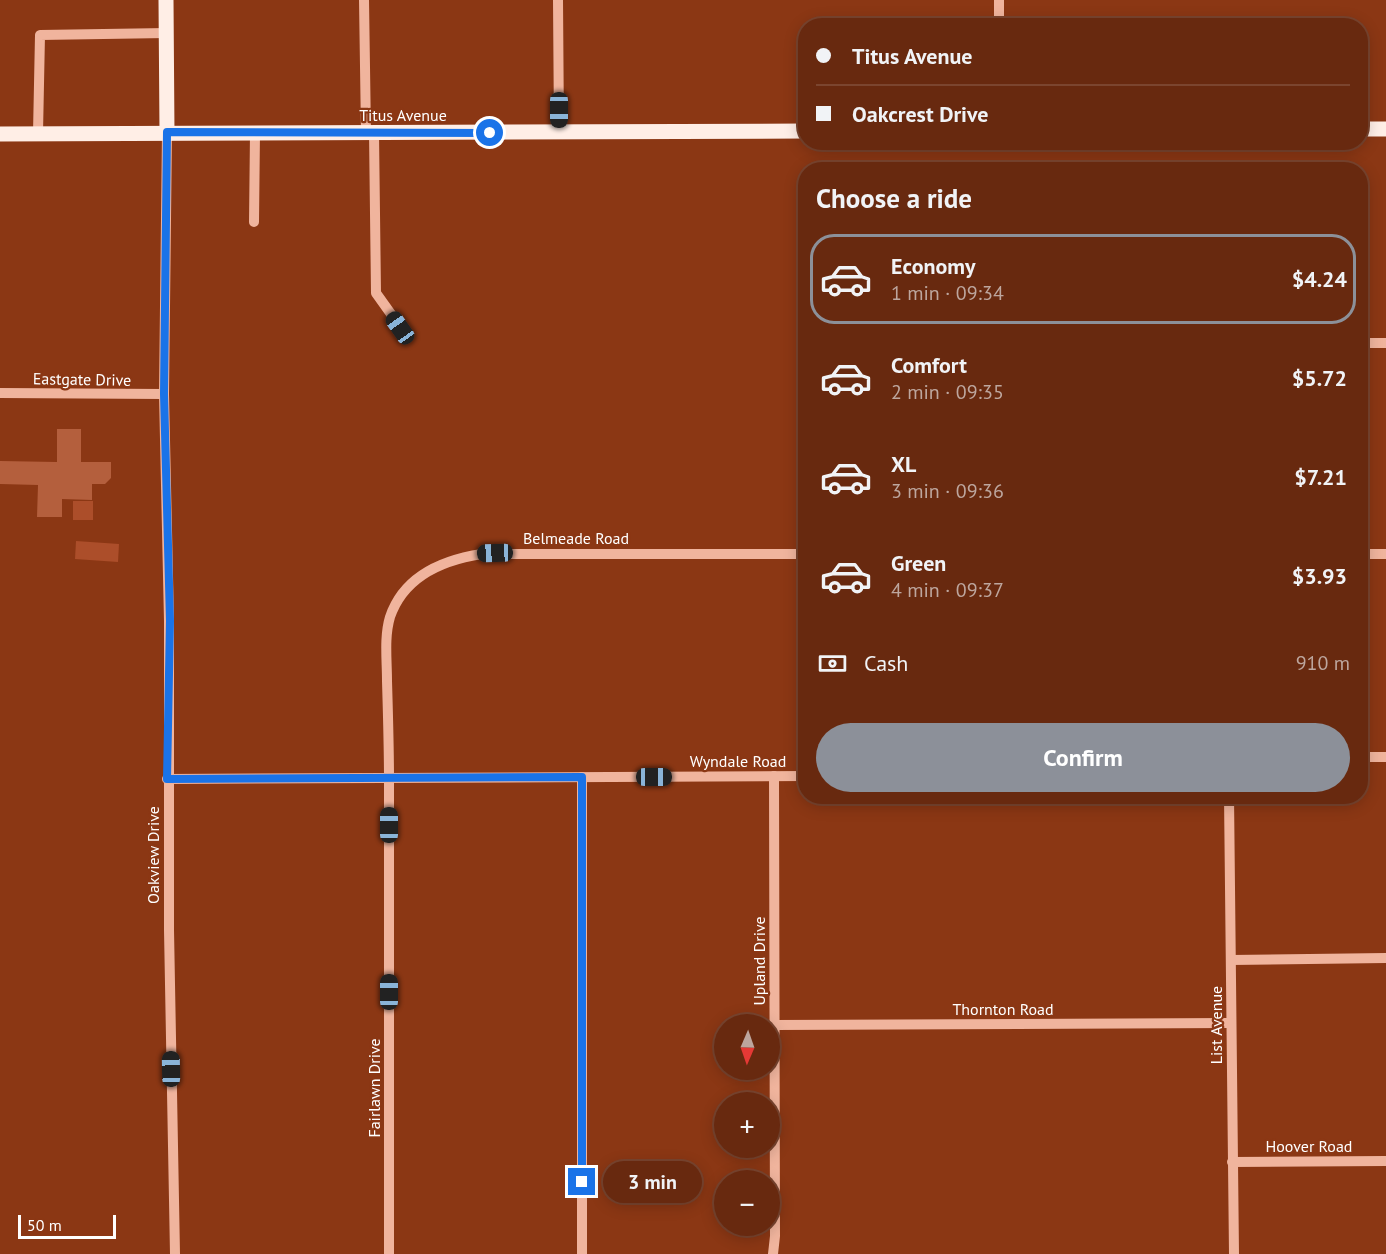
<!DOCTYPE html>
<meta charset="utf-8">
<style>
:root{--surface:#68290f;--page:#70351d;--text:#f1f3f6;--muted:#bda69e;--line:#7b452f;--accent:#8c9099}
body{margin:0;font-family:"PT Sans",sans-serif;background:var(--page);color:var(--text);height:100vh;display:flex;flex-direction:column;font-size:22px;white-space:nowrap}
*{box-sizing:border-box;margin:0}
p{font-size:20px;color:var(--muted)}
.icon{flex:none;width:33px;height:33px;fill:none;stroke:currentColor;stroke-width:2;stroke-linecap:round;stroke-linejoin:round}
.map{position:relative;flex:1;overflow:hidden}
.details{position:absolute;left:798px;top:162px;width:570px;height:642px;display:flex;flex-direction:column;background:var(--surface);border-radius:24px;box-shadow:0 3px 15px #0003,0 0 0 2px var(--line)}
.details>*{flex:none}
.hud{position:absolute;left:798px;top:18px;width:570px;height:132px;border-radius:24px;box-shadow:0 3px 15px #0003,0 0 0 2px var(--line);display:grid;align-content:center;height:132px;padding:0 18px;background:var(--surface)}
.needle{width:39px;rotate:182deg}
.fabs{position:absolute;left:714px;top:1014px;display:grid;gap:12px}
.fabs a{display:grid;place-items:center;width:66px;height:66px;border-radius:50%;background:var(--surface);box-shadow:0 3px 15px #0003,0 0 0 2px var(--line);font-size:30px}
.scale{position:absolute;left:18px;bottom:15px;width:98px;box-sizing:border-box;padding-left:6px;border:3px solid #fff;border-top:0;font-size:16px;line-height:21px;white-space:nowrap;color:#fff;-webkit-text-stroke:4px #8b3714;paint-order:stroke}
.end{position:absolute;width:27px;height:27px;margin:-14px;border:8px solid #1a73e8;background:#fff;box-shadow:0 0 0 3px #fff}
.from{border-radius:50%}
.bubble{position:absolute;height:42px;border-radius:21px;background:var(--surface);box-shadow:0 3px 15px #0003,0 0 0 2px var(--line);font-size:20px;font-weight:700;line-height:42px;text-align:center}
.car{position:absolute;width:18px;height:36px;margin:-18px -9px;border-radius:8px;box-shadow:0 0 4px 2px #0007;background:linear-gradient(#222 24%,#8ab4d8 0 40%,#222 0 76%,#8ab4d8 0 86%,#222 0)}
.hud b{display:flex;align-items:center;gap:21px;height:57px;font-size:22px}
.hud b+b{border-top:2px solid var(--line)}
.hud i{width:15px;height:15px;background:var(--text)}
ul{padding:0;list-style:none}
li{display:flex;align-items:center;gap:18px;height:90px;margin:0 12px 9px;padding:0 6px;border:3px solid transparent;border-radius:24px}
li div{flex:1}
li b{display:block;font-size:22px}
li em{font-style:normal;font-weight:700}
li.active{border-color:var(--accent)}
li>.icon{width:54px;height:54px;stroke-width:1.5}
h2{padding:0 18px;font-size:27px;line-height:72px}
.pay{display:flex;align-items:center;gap:15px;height:66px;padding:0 18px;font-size:22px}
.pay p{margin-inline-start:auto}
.button{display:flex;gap:12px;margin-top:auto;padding:12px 18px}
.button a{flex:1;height:69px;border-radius:36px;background:var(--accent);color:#fff;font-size:24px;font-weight:700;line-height:69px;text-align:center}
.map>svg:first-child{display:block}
.green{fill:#ac4e2a}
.building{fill:#b45f3d}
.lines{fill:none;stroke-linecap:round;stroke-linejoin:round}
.minor{stroke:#f0b49d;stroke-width:10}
.major{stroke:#ffeee6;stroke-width:15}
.route{stroke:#1a73e8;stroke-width:8}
.labels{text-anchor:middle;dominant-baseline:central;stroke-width:4.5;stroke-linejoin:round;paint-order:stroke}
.street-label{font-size:16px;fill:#fff;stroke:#8b3714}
</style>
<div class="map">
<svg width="1386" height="1254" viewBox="0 0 1386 1254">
<rect width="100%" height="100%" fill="#8b3714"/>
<g class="green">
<rect x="73" y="501" width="20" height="19"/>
<polygon points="76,541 119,544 118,562 75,559"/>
</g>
<polygon class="building" points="57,429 81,429 81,462 111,462 111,478 105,484 92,484 92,500 62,499 62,517 37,517 38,485 0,484 0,461 57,462"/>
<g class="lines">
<g class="minor">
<polyline points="364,0 366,133"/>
<polyline points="558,0 559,132"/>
<polyline points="999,0 999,26"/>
<polyline points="167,132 164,394 169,621 169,930 175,1254"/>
<polyline points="38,133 40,35 167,33"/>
<polyline points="374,133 376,293 401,328"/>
<polyline points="254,222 255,133"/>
<polyline points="1360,343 1386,343"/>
<polyline points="0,393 164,394"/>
<polyline points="1360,554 1386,554"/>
<polyline points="1360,757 1386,757"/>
<polyline points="167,779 806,776"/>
<polyline points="1229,796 1234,1254"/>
<polyline points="1231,960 1386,958"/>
<polyline points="774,1025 1231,1023"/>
<polyline points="1232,1162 1386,1161"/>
<path d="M389 1254C389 1096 390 938 389 781 389 747 388 714 387 681 387 660 384 637 390 617 404 576 442 560 482 554H806"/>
<polyline points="582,1254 582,777"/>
<polyline points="773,1254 775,1236 774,776"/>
</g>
<g class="major">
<polyline points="166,0 167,132"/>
<polyline points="1360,129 1386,129"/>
<polyline points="0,134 806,131"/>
</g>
</g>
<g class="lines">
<polyline class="route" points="490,133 167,132 164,394 170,621 167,779 582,777 582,1182"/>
</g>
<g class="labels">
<g class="street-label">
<text x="403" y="115">Titus Avenue</text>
<text transform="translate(82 379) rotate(1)">Eastgate Drive</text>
<text x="576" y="538">Belmeade Road</text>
<text x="738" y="761">Wyndale Road</text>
<text transform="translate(153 855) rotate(-90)">Oakview Drive</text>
<text transform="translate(759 961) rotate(-90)">Upland Drive</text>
<text x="1003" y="1009">Thornton Road</text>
<text transform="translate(1216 1025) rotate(-90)">List Avenue</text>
<text transform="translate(374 1088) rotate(-90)">Fairlawn Drive</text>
<text x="1309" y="1146">Hoover Road</text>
</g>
</g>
</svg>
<div class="fabs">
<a><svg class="needle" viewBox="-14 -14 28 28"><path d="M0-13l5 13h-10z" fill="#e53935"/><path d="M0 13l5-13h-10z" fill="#bda69e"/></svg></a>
<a>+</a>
<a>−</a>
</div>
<div class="scale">50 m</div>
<i class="end from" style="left:490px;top:133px"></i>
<i class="end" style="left:582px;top:1182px"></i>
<div class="bubble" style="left:603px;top:1161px;width:99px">3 min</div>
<i class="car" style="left:559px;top:110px;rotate:180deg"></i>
<i class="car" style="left:400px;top:328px;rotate:325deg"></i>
<i class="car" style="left:495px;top:553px;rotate:268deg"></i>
<i class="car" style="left:654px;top:777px;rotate:90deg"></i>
<i class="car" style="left:389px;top:825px;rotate:0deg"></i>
<i class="car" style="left:389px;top:992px;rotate:0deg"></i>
<i class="car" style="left:171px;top:1069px;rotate:359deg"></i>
<div class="hud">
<b><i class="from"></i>Titus Avenue</b>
<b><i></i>Oakcrest Drive</b>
</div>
<section class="details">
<h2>Choose a ride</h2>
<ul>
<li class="active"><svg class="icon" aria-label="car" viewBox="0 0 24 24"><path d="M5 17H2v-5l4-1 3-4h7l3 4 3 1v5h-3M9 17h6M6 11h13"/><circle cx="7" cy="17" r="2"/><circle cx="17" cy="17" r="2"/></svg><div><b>Economy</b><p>1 min · 09:34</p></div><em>$4.24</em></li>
<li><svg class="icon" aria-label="car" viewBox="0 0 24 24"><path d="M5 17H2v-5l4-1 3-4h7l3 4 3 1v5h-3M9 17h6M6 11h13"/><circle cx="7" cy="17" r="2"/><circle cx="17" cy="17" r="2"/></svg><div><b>Comfort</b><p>2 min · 09:35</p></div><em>$5.72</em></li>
<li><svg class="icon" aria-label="car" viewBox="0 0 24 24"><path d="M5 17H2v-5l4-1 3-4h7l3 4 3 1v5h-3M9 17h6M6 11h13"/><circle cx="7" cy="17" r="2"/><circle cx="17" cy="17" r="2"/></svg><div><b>XL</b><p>3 min · 09:36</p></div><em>$7.21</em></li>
<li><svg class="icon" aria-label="car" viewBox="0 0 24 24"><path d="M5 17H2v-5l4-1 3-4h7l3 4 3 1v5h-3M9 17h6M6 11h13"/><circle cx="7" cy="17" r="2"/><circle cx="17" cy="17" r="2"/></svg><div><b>Green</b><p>4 min · 09:37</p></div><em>$3.93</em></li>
</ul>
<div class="pay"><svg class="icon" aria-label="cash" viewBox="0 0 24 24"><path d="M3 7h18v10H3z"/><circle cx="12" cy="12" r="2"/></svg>Cash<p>910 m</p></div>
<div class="button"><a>Confirm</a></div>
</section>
</div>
